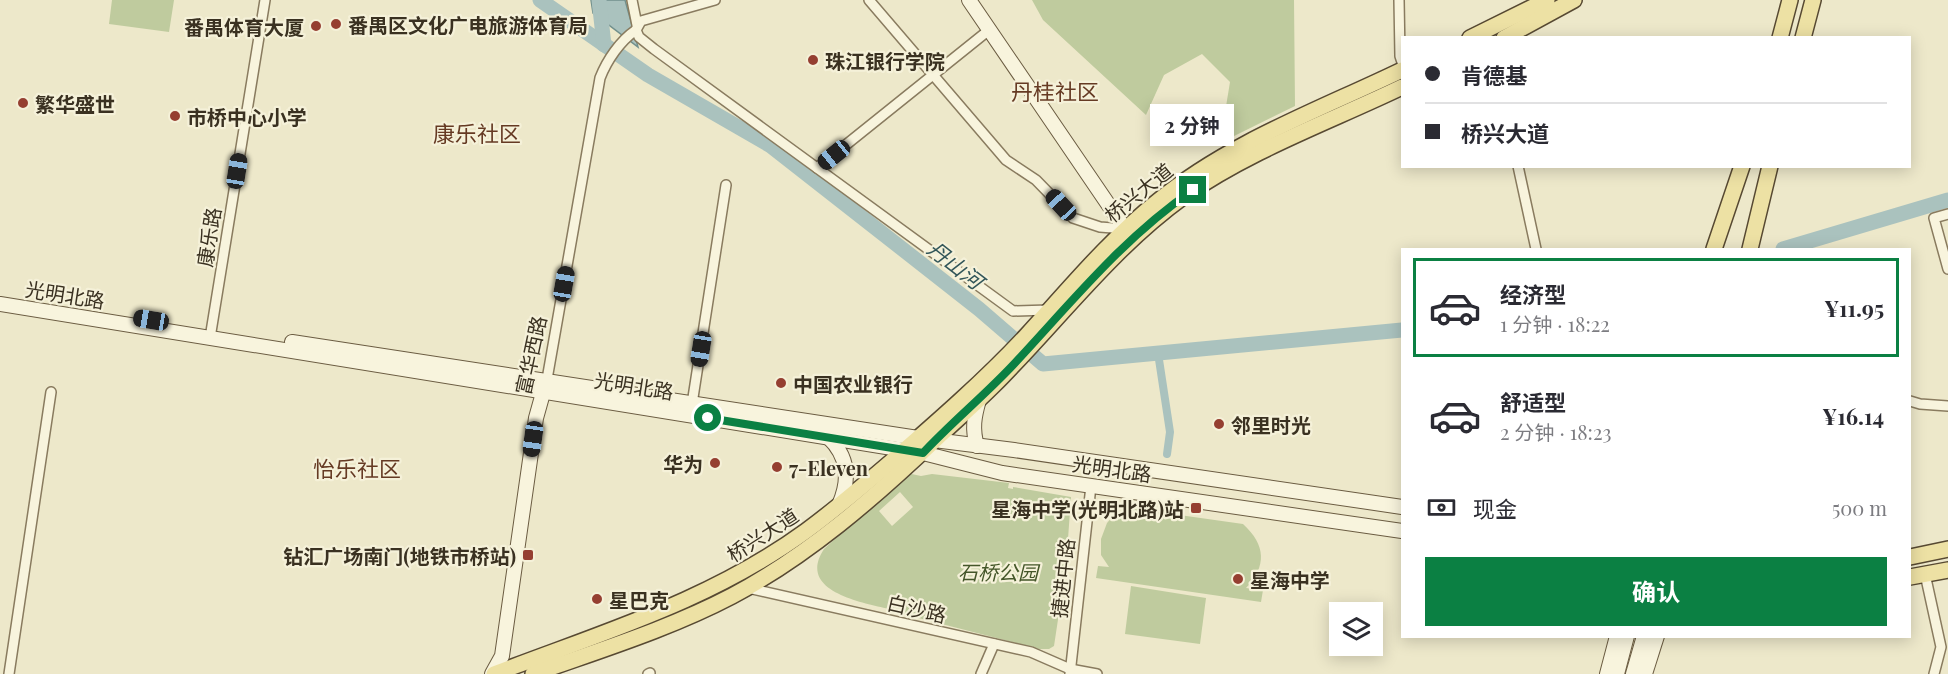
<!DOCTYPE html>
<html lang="zh">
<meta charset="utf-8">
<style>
:root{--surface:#fff;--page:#f2f2f3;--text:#2b2b33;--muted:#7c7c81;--line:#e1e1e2;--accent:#0b8043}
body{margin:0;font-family:"Playfair Display","Noto Sans SC",serif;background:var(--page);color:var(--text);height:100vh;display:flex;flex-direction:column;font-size:22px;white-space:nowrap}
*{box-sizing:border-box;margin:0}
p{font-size:20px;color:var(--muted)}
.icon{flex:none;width:33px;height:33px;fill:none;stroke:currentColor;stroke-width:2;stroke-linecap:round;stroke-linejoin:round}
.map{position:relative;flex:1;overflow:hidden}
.sheet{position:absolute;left:1401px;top:248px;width:510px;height:390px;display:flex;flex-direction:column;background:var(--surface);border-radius:0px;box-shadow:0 3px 15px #0003}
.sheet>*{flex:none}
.top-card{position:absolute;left:1401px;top:36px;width:510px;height:132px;border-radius:0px;box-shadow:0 3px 15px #0003;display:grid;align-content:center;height:132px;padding:0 24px;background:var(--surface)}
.tools{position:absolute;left:1329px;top:602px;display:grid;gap:12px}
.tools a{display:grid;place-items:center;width:54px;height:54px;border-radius:0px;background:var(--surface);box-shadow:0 3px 15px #0003;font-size:30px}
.end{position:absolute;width:27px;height:27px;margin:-14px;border:8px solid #0b8043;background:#fff;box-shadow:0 0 0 3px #fff}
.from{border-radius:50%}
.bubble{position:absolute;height:42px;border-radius:0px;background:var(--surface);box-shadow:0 3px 15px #0003;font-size:20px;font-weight:700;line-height:42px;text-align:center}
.car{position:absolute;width:18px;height:36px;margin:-18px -9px;border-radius:8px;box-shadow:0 0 4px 2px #0007;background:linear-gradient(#222 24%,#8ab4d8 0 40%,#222 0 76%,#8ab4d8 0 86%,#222 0)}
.top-card b{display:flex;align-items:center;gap:21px;height:57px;font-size:22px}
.top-card b+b{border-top:2px solid var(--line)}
.top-card i{width:15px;height:15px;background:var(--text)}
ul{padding:10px 0 0;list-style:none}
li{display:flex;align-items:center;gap:18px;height:99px;margin:0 12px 9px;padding:0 12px;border:3px solid transparent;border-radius:0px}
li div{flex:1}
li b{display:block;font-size:22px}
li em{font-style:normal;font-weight:700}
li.selected{border-color:var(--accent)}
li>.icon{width:54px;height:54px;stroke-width:1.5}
.pay{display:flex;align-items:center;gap:15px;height:66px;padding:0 24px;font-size:22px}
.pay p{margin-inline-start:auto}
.action{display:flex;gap:12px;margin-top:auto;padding:12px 24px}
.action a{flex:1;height:69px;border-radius:0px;background:var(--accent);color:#fff;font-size:24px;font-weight:700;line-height:69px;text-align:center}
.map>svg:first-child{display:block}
.green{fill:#bfcb9e;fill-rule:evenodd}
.water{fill:#aac2be;stroke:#71908d;stroke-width:1.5}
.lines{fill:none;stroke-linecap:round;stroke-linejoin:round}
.canal{stroke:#aac2be;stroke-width:8}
.river{stroke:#aac2be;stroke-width:15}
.street-casing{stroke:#897b5f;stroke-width:12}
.secondary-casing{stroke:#6b5c42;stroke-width:16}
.primary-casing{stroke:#574932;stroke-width:18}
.street{stroke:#f8f4dd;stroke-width:9}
.secondary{stroke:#f8f4dd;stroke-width:14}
.primary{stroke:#ede1a4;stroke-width:15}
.route{stroke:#0b8043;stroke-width:8}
.poi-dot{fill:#953f31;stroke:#f5f1d9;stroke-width:2}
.labels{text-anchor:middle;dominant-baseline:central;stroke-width:4.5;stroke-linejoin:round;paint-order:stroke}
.poi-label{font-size:20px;font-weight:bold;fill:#3a3121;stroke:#f5f1d9;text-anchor:start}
.street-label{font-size:20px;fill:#3a3121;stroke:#f5f1d9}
.park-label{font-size:20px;font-style:italic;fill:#445629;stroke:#f5f1d9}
.water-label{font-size:21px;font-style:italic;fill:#325659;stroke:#f5f1d9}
.quarter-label{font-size:22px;fill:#653a23;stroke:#f5f1d9}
</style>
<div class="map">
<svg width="1948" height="674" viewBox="0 0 1948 674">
<rect width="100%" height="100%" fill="#ede8ca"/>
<g class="green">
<polygon points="112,0 174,0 169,32 109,24"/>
<polygon points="1032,0 1294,0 1295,106 1220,143 1230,82 1202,54 1164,75 1146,115 1043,20"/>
<path d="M907 473 921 476 932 474 1009 483 1008 488 1013 489V487L1071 497 1068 539H1066L1068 542 1060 591 1062 593 1054 646 1049 649H1039L895 612 893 610C867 603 795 593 824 549ZM900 492 913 507 892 526 879 511Z"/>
<path d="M1137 509 1243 524C1266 545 1267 566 1246 588L1263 590 1261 602 1096 578 1098 566 1109 567 1101 555V539L1107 523 1116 513Z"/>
<polygon points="1131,586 1206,598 1200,644 1125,634"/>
</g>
<polygon class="water" points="591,0 625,0 638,47 593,13"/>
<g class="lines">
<polyline class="canal" points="1158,353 1170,432 1167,454"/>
<g class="river">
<polyline points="540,0 648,75 771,146 979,309 1043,364 1402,330"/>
<polyline points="599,0 604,45"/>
<polyline points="1783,249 1948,200"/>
</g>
<defs>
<g id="street">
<polyline points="632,0 637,25"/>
<polyline points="715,0 641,21 636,30 639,37 654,49 1013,311 1049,310"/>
<polyline points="869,0 1006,160 1036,180 1073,218 1100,227 1125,229"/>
<polyline points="1399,0 1400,56 1402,62"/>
<polyline points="1518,166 1536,249"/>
<polyline points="817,168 989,30"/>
<polyline points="1948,214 1934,218 1948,269"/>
<polyline points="210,338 265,0"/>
<path d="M546 385 600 78C607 60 620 41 636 30"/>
<polyline points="1910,401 1920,404 1948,406"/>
<polyline points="692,404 726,185"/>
<polyline points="1925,574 1941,647 1934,674"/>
<polyline points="748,588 1031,652 1070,669 1097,674"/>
<polyline points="9,674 51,392"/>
<polyline points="648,674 650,673"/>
<polyline points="981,674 994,644"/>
<polyline points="1070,674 1091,486"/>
</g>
<g id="secondary">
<polyline points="969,0 1125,229"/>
<polyline points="0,304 923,453 1002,473 1402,531"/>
<polyline points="292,342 918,438 1014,450 1402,507"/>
<path d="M828 437C849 457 850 480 839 505"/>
<path d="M977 446C972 429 974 417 979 400"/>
<polyline points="492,674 502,656 536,418 543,393"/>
<polyline points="1607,674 1617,636"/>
<polyline points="1617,674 1627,636"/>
<polyline points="1633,674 1644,636"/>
<polyline points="1645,674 1657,636"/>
</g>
<g id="primary">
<polyline points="1470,38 1547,0"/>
<polyline points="1504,38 1574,0"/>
<polyline points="1780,38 1790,0"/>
<polyline points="1803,38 1813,0"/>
<polyline points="1714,249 1742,166"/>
<polyline points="1750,249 1770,166"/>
<polyline points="1910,557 1948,549"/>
<polyline points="1910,577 1948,570"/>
<path d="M494 674C603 632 710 601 806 531 836 509 864 485 892 461 938 421 985 380 1026 336 1069 289 1108 241 1158 201 1230 142 1319 110 1402 70"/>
<path d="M533 674C600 650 669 629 732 596 807 556 873 499 935 440 954 422 975 404 994 385 1057 322 1110 250 1183 197 1250 150 1329 122 1402 87"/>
</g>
</defs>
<use href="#street" class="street-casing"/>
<use href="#secondary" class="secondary-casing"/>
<use href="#primary" class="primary-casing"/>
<use href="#street" class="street"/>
<use href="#secondary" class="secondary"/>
<use href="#primary" class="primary"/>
</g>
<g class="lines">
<path class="route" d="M708 418 923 453C952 422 985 395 1014 364 1071 303 1123 238 1193 190"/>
</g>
<g class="poi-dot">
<circle cx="336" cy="24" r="6"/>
<circle cx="316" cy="26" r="6"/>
<circle cx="813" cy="60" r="6"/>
<circle cx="23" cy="103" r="6"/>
<circle cx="175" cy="116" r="6"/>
<circle cx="781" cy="383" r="6"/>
<circle cx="1219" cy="424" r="6"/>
<circle cx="715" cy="463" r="6"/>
<circle cx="777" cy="467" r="6"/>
<rect x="1190" y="502" width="12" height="12" rx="3"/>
<rect x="522" y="549" width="12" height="12" rx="3"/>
<circle cx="1238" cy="579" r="6"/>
<circle cx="597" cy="599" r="6"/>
</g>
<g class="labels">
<g class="poi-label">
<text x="348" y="24">番禺区文化广电旅游体育局</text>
<text x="304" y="26" text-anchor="end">番禺体育大厦</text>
<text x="825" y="60">珠江银行学院</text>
<text x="35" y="103">繁华盛世</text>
<text x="187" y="116">市桥中心小学</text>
<text x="793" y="383">中国农业银行</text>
<text x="1231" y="424">邻里时光</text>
<text x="703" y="463" text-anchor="end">华为</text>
<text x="789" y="467">7-Eleven</text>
<text x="1184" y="508" text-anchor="end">星海中学(光明北路)站</text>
<text x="516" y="555" text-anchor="end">钻汇广场南门(地铁市桥站)</text>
<text x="1250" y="579">星海中学</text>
<text x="609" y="599">星巴克</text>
</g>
<g class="street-label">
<text transform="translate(1138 192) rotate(-39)">桥兴大道</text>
<text transform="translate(208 237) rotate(-81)">康乐路</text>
<text transform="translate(65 294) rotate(9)">光明北路</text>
<text transform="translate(530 355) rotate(-78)">富华西路</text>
<text transform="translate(634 385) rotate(9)">光明北路</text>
<text transform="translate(1112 468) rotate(8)">光明北路</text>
<text transform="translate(762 534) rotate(-33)">桥兴大道</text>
<text transform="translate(1062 578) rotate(-84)">捷进中路</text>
<text transform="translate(917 608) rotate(13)">白沙路</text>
</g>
<g class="park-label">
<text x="998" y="571">石桥公园</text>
</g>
<g class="water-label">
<text transform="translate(956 264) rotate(38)">丹山河</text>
</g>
<g class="quarter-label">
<text x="1055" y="91">丹桂社区</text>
<text x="477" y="133">康乐社区</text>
<text x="357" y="468">怡乐社区</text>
</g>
</g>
</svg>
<div class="tools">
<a><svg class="icon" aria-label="layers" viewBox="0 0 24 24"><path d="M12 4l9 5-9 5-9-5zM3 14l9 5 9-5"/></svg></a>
</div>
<i class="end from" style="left:708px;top:418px"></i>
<i class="end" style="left:1193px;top:190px"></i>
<div class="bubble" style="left:1150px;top:104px;width:84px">2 分钟</div>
<i class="car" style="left:834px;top:155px;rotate:231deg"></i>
<i class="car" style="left:237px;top:171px;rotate:9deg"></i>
<i class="car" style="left:1061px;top:205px;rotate:317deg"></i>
<i class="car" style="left:564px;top:284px;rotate:10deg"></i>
<i class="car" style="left:151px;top:320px;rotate:279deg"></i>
<i class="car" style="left:701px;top:349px;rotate:189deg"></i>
<i class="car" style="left:533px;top:439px;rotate:188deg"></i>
<div class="top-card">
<b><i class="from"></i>肯德基</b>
<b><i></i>桥兴大道</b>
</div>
<section class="sheet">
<ul>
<li class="selected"><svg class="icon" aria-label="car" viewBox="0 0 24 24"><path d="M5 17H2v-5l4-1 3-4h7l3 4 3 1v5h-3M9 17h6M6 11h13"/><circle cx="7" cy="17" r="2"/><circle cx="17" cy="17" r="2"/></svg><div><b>经济型</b><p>1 分钟 · 18:22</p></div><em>¥11.95</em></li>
<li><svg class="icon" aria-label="car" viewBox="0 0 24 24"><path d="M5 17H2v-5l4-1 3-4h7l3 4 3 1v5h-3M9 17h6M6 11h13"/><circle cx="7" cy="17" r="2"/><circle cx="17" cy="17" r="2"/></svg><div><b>舒适型</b><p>2 分钟 · 18:23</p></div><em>¥16.14</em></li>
</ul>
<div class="pay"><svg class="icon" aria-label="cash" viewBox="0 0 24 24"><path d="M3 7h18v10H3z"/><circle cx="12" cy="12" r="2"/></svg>现金<p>500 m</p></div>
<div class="action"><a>确认</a></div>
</section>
</div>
